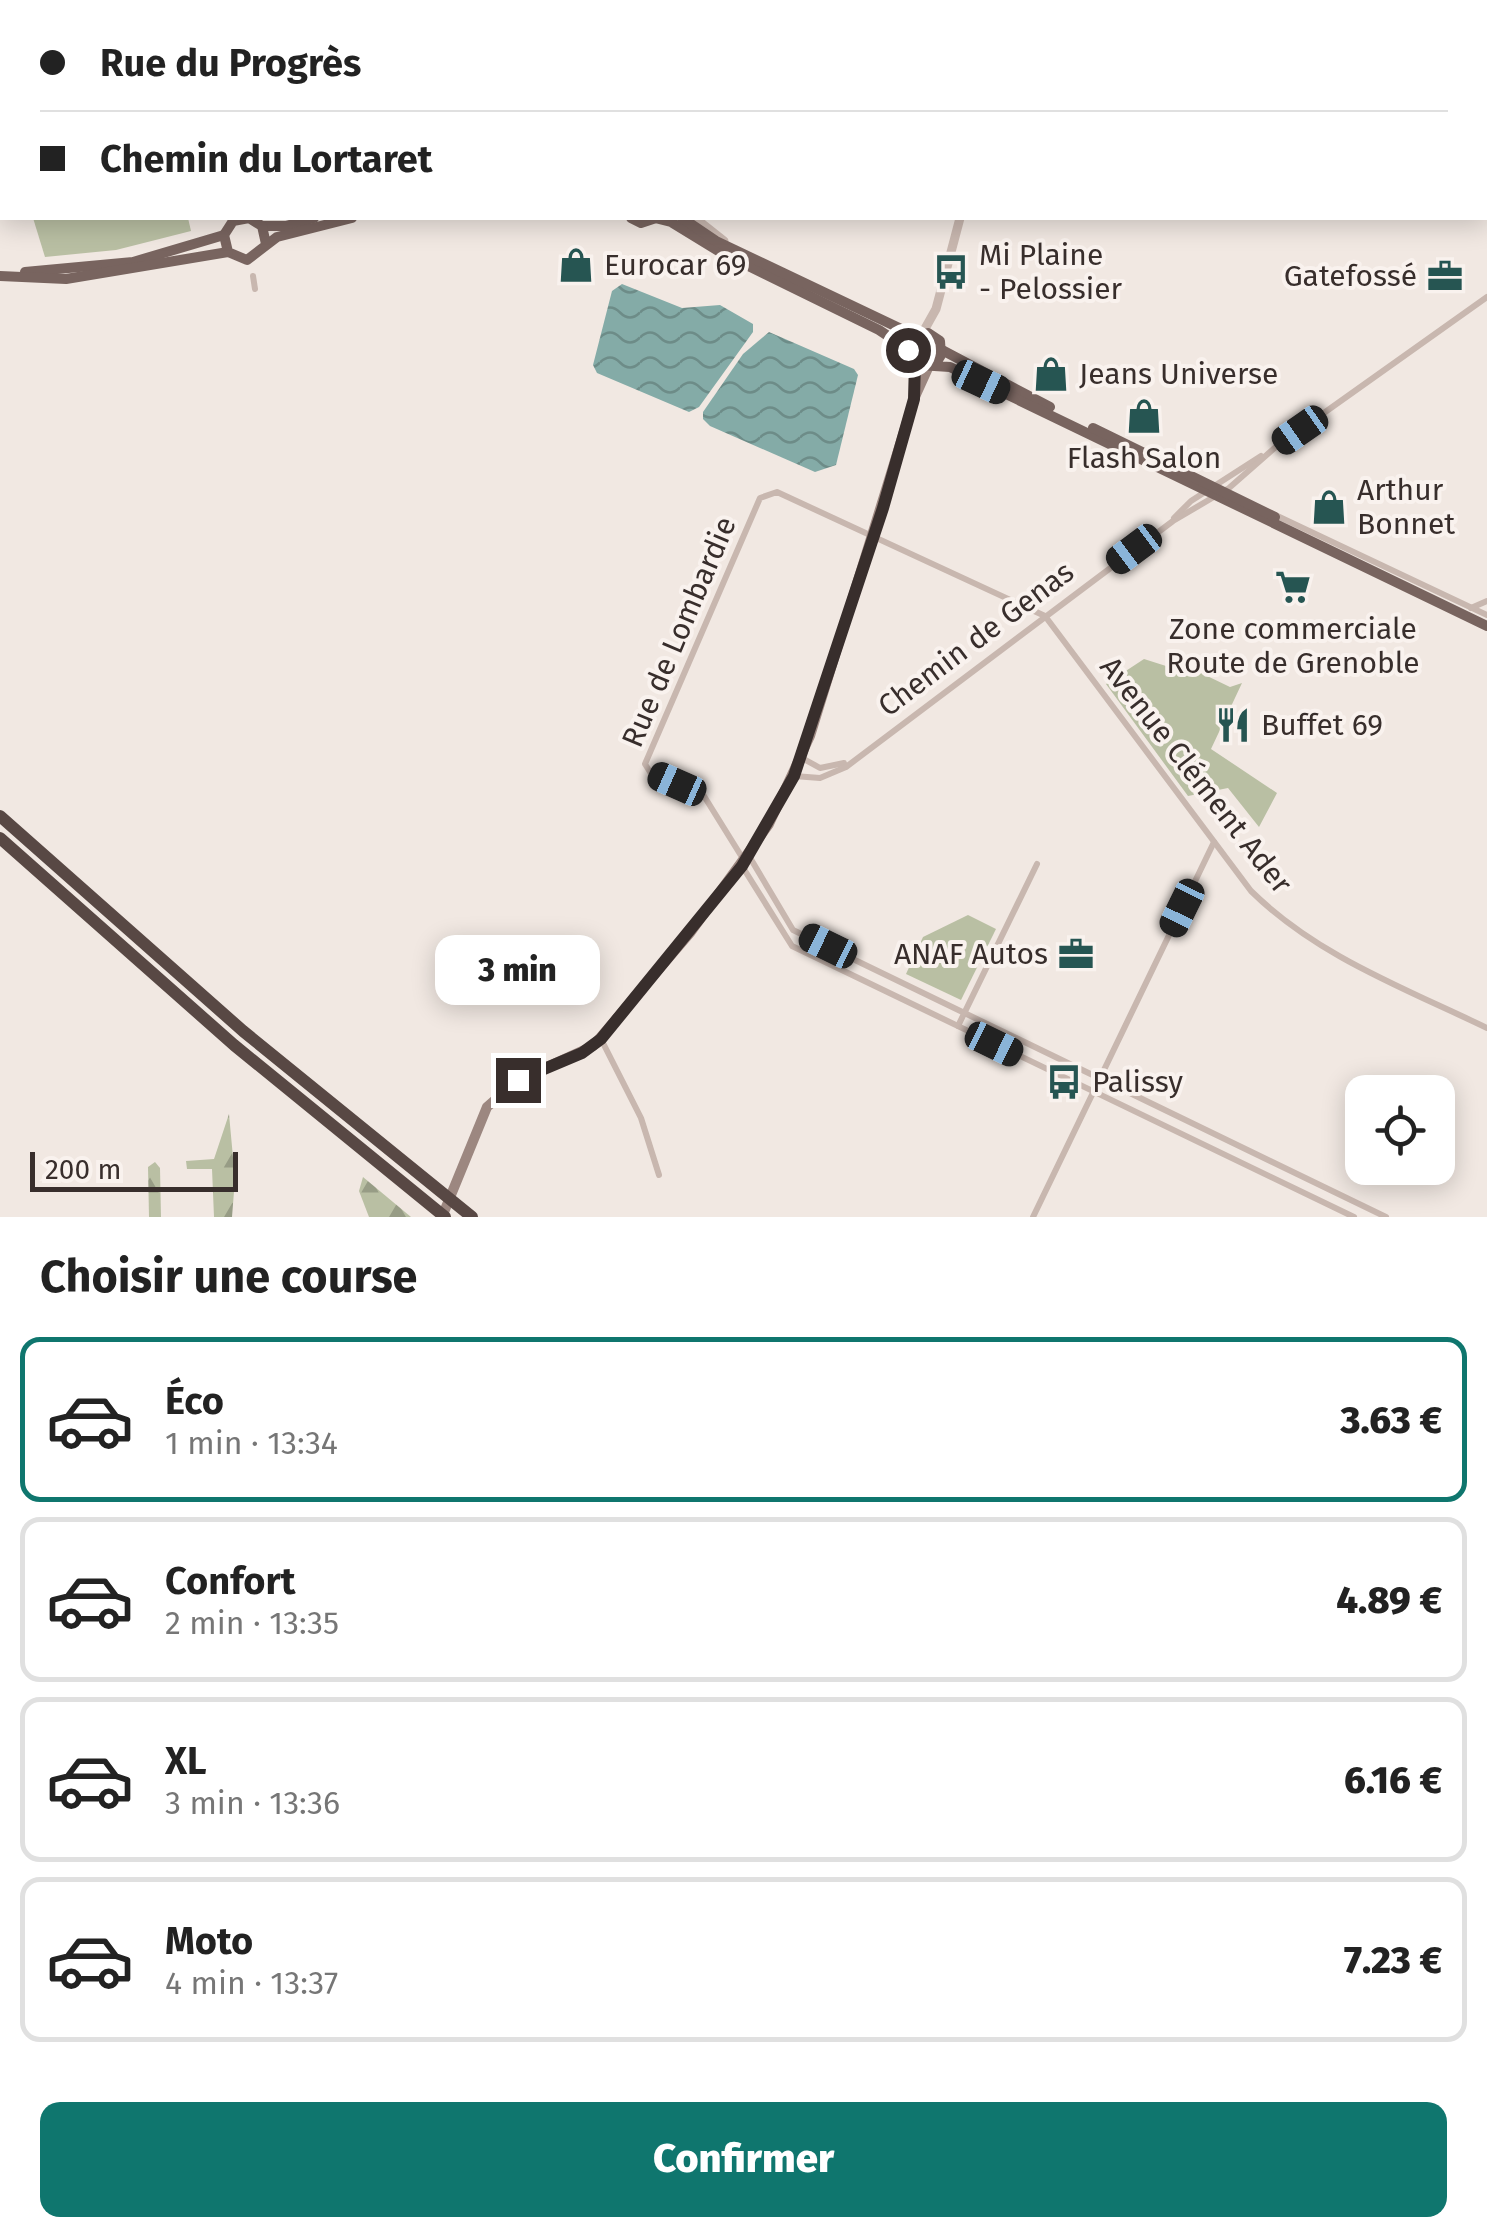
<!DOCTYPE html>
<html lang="fr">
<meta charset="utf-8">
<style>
:root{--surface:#fff;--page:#f2f2f2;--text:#222;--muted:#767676;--line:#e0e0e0;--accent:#0f766e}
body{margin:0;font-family:"Fira Sans",sans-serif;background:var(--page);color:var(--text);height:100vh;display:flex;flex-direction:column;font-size:38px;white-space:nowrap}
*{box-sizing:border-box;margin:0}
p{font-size:32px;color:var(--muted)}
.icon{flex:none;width:55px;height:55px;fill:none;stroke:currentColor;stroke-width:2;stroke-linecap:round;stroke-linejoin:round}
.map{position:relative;height:1217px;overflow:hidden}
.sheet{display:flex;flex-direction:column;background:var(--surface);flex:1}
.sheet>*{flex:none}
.banner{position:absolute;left:0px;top:0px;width:1488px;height:220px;box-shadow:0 5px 25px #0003;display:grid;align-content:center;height:220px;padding:0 40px;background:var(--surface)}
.buttons{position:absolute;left:1345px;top:1075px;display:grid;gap:20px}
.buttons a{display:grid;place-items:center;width:110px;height:110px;border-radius:20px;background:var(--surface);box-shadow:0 5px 25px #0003;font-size:50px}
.scale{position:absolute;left:30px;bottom:25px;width:208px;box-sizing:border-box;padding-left:10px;border:5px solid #382e2c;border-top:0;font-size:28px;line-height:35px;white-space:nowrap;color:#382e2c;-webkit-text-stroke:8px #f9f2ee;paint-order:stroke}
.end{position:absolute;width:45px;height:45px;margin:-22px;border:12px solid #382e2c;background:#fff;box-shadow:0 0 0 5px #fff}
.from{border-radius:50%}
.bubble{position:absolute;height:70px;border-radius:20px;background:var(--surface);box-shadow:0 5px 25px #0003;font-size:32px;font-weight:800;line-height:70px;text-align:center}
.car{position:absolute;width:30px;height:60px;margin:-30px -15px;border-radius:12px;box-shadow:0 0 8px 2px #0007;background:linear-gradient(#222 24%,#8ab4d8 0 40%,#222 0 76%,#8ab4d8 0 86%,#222 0)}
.banner b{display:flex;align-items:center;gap:35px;height:95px;font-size:38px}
.banner b+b{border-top:2px solid var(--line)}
.banner i{width:25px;height:25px;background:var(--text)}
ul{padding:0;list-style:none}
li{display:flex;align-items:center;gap:30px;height:165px;margin:0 20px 15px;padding:0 20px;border:5px solid var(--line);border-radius:20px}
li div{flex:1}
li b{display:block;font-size:38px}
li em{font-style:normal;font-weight:800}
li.current{border-color:var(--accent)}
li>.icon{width:90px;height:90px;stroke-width:1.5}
h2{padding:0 40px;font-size:45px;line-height:120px}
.action{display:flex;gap:20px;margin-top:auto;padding:20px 40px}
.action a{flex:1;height:115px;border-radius:20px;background:var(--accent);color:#fff;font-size:40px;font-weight:800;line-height:115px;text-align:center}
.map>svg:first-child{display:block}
.green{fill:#b9bfa3}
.forest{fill:url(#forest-firs)}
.water{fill:url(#water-waves)}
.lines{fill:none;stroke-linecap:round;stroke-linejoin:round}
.taxiway{stroke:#948b87;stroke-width:20}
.minor{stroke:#c8b7af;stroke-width:6}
.tertiary{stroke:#c8b7af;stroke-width:9}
.secondary{stroke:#9c8780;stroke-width:10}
.primary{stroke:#78645f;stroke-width:10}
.motorway{stroke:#584844;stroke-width:12}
.route{stroke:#382e2c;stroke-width:12}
.labels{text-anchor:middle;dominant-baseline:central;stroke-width:8;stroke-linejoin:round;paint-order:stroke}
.poi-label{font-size:30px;fill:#382e2c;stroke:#f9f2ee;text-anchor:start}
.street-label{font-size:30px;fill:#382e2c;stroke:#f9f2ee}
</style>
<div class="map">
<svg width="1487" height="1217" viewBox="0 0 1487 1217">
<defs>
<pattern id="forest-firs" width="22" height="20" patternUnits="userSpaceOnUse" patternTransform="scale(2.5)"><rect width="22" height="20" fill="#b9bfa3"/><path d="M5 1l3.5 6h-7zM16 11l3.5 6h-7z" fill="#979c85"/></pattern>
<pattern id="water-waves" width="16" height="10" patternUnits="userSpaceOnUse" patternTransform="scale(2.5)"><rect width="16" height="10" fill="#84aba7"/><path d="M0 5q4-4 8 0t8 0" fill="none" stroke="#6d8c88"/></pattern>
</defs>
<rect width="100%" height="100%" fill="#f1e8e2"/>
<g class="green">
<polygon points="33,218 188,218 191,231 116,250 45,257"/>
<polygon points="1144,659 1166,666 1176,661 1230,687 1242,683 1211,749 1277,793 1259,827 1228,788 1188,796 1106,684"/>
<polygon points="968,915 996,929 961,1000 906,974 923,937"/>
</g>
<g class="forest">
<polygon points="229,1114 235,1179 232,1217 214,1217 212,1169 187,1169 186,1161 214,1159"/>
<polygon points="155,1162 160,1168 161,1217 149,1217 148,1167"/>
<polygon points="363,1177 411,1217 369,1217 359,1191"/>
</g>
<g class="water">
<polygon points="622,284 682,308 720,305 753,324 753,332 699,407 689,412 597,373 593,365 612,291"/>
<polygon points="769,332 854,369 858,375 836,465 815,472 710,426 703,419 703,412 743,354"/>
</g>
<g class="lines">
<g class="taxiway">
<polyline points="47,0 47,2"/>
<polyline points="0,84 2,83"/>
</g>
<g class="minor">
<polyline points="1429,0 1434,2"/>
<polyline points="1485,8 1487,9"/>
<polyline points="253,276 255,289"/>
<polyline points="1276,447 1487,297"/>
<polyline points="1271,513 1487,615"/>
<polyline points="1174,518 1191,501 1261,456"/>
<polyline points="1471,608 1487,601"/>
<polyline points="802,758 820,768 844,763"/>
<polyline points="794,776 820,778 846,767 1173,521 1229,488 1279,444"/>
<polyline points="749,856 793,930 1386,1217"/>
<path d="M745 862 704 796 650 772 645 764 760 498 777 492 1045 616 1251 891C1317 956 1404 988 1487 1028"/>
<polyline points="742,866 792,946 1354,1217"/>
<polyline points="958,1026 1037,864"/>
<polyline points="601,1039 641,1118 659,1175"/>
<polyline points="1033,1217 1214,842"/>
</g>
<g class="tertiary">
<polyline points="668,2 669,0"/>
<polyline points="1020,2 1021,0"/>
<polyline points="695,218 724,241"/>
<polyline points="922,334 936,309 960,218"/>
</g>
<polyline class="secondary" points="442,1217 487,1107 518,1080 593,1046 690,933 769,824 810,736 914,399 929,366"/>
<g class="primary">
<polyline points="631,218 641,223 656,218"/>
<polyline points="655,218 671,222 720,252 879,330 909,350"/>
<polyline points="682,218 716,241 916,336"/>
<polyline points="262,226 286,226 314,218"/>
<polyline points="266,244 262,226 249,218 233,221 224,235 228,252 247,260 277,237 352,218"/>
<polyline points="25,272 133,262 224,235"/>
<polyline points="0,276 66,279 228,252"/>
<polyline points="942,350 1050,407"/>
<polyline points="936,363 941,355 940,341 928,333 916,336 909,350 919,365 950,367 1487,626"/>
<polyline points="1093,428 1275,517"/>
</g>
<g class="motorway">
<polyline points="0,816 243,1031 472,1217"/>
<polyline points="0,838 234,1045 445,1217"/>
</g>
</g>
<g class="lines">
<polyline class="route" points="518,1080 582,1053 601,1039 742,866 794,776 883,508 914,399 915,363 908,350"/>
</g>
<defs>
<symbol id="shop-bare" viewBox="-9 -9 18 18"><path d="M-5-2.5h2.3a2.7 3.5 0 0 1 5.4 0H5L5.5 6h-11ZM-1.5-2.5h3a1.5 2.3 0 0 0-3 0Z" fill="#265552" stroke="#f9f2ee" stroke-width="2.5" paint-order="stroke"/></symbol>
<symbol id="bus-bare" viewBox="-9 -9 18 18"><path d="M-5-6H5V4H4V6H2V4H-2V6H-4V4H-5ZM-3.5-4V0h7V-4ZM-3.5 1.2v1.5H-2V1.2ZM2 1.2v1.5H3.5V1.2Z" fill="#265552" stroke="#f9f2ee" stroke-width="2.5" paint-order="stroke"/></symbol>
<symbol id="office-bare" viewBox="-9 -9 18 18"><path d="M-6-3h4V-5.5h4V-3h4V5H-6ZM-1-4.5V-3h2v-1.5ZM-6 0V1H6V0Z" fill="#265552" stroke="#f9f2ee" stroke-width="2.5" paint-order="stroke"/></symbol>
<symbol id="supermarket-bare" viewBox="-9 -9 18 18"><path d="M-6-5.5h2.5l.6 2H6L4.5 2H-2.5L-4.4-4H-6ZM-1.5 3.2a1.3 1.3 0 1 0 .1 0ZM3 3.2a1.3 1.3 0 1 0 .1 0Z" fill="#265552" stroke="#f9f2ee" stroke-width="2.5" paint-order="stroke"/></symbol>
<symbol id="restaurant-bare" viewBox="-9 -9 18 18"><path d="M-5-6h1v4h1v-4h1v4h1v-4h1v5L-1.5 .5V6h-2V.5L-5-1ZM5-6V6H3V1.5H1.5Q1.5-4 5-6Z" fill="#265552" stroke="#f9f2ee" stroke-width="2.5" paint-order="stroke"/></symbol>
</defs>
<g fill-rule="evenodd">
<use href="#shop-bare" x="551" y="240" width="50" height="50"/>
<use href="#bus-bare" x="926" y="247" width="50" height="50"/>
<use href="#office-bare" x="1420" y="251" width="50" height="50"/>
<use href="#shop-bare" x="1026" y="349" width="50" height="50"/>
<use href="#shop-bare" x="1119" y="391" width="50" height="50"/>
<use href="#shop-bare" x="1304" y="482" width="50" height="50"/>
<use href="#supermarket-bare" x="1268" y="562" width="50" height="50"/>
<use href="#restaurant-bare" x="1208" y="700" width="50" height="50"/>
<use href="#office-bare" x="1051" y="929" width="50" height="50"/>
<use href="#bus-bare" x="1039" y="1057" width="50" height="50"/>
</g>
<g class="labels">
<g class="poi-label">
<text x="979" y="255">Mi Plaine<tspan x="979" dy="34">- Pelossier</tspan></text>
<text x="604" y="265">Eurocar 69</text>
<text x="1417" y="276" text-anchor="end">Gatefossé</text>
<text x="1079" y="374">Jeans Universe</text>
<text x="1144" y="458" text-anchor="middle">Flash Salon</text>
<text x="1357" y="490">Arthur<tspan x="1357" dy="34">Bonnet</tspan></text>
<text x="1293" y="629" text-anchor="middle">Zone commerciale<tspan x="1293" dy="34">Route de Grenoble</tspan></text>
<text x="1261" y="725">Buffet 69</text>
<text x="1048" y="954" text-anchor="end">ANAF Autos</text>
<text x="1092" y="1082">Palissy</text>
</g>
<g class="street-label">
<text transform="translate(679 632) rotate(-67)">Rue de Lombardie</text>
<text transform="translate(976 639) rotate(-37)">Chemin de Genas</text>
<text transform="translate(1196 775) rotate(52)">Avenue Clément Ader</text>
</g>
</g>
</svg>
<div class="buttons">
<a><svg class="icon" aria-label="locate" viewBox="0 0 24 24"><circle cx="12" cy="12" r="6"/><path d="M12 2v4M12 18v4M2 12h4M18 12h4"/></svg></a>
</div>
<div class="scale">200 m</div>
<i class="end from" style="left:908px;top:350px"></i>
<i class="end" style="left:518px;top:1080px"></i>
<div class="bubble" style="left:435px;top:935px;width:165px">3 min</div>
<i class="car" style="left:981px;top:382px;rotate:115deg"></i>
<i class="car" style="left:1300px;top:430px;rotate:235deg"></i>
<i class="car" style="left:1134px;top:549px;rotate:233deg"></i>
<i class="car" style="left:677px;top:784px;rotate:294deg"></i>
<i class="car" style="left:1182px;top:908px;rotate:206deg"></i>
<i class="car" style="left:828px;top:946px;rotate:296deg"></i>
<i class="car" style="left:994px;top:1044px;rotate:116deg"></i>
<div class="banner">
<b><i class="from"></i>Rue du Progrès</b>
<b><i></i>Chemin du Lortaret</b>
</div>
</div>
<section class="sheet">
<h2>Choisir une course</h2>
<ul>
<li class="current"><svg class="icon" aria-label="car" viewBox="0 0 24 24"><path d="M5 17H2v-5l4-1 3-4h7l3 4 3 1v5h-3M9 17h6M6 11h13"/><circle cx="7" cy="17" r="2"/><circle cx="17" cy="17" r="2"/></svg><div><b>Éco</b><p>1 min · 13:34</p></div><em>3.63 €</em></li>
<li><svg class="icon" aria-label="car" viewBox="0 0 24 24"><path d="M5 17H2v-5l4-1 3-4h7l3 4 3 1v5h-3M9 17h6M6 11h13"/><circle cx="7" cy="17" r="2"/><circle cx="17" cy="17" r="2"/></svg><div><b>Confort</b><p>2 min · 13:35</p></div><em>4.89 €</em></li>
<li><svg class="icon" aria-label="car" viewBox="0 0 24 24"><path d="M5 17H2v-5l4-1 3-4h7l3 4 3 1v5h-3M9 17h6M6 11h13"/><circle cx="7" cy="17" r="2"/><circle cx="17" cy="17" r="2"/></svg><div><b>XL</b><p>3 min · 13:36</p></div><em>6.16 €</em></li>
<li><svg class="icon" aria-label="car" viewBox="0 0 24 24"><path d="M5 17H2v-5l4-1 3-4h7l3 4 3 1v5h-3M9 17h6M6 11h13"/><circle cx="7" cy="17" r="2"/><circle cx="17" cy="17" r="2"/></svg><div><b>Moto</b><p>4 min · 13:37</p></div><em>7.23 €</em></li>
</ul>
<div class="action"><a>Confirmer</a></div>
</section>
